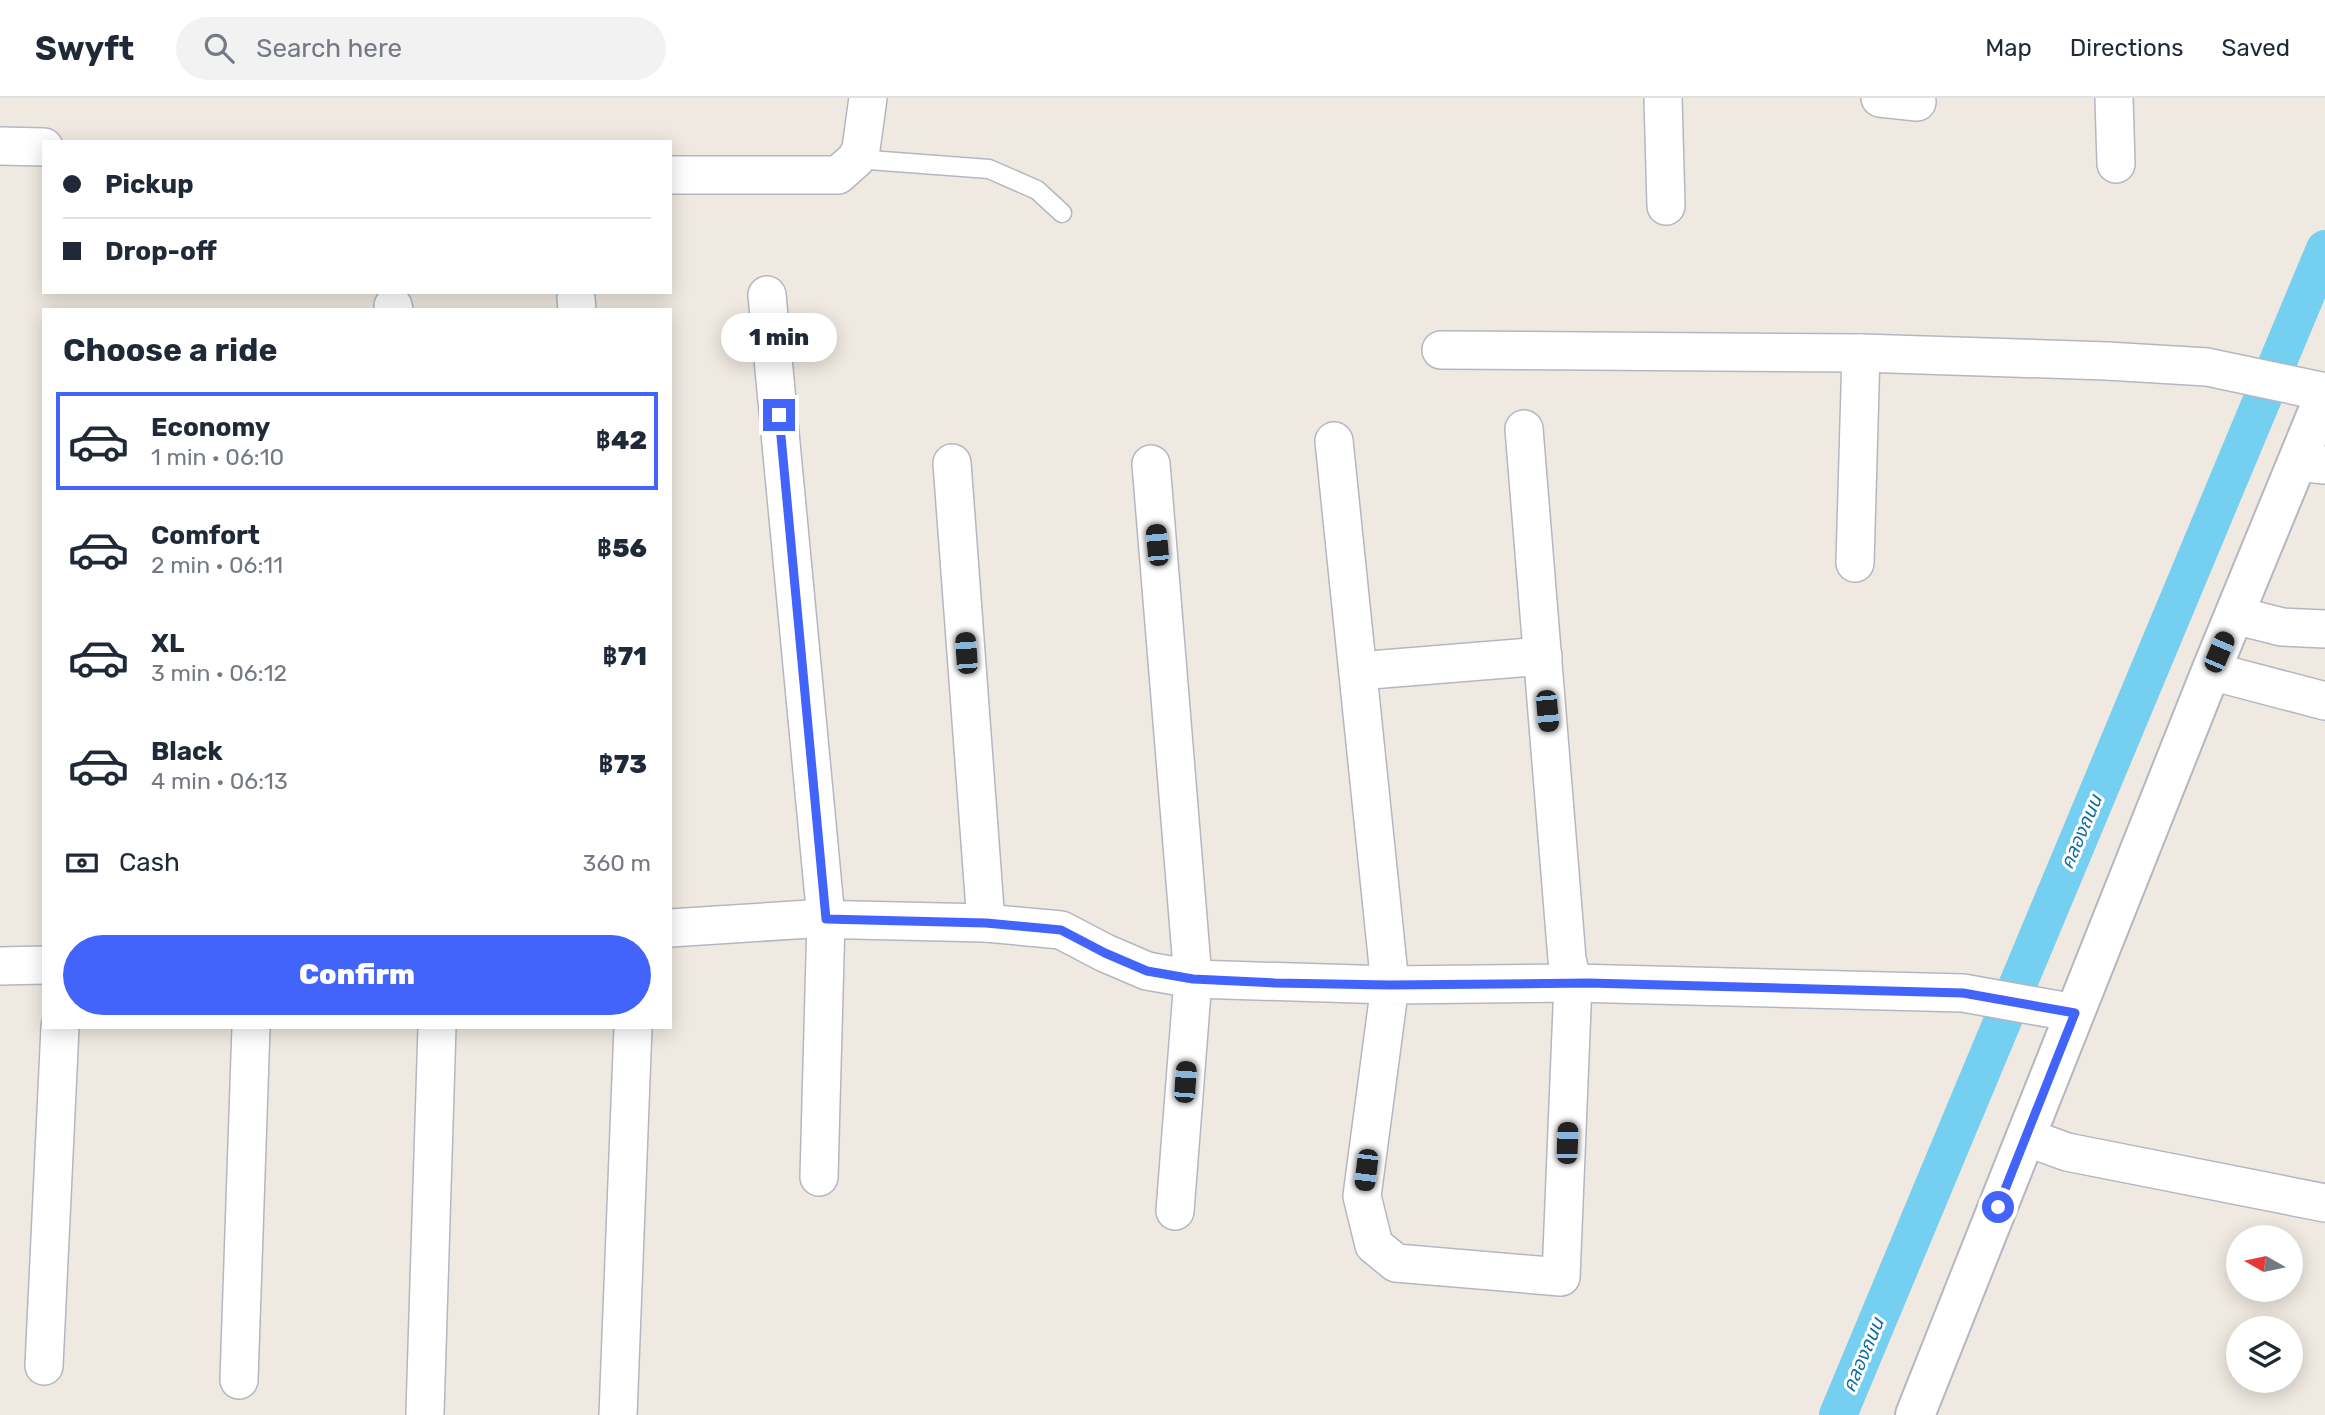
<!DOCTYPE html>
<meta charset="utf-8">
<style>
:root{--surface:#fff;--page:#f2f2f3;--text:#1f2937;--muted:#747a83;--line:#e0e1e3;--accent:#4264fb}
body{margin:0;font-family:Rubik,"Noto Sans Thai",sans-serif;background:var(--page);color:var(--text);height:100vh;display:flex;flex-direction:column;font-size:26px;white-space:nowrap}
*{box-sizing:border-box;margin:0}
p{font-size:23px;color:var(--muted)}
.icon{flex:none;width:38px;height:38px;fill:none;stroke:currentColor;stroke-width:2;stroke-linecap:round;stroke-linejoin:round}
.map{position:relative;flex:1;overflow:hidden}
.sheet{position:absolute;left:42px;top:210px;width:630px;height:721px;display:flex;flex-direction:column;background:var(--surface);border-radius:0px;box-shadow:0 4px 18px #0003}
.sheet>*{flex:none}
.banner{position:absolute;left:42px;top:42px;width:630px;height:154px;border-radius:0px;box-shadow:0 4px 18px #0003;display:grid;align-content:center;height:154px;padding:0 21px;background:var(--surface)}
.needle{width:46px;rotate:279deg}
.buttons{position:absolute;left:2226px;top:1127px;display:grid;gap:14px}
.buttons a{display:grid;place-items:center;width:77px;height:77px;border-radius:50%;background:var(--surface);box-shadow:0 4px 18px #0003;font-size:35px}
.end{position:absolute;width:32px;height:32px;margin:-16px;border:9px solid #4264fb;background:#fff;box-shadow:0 0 0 4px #fff}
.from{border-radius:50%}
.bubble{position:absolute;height:49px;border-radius:24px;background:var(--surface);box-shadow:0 4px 18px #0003;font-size:23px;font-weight:800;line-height:49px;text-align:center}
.car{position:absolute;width:21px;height:42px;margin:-21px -10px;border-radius:9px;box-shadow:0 0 5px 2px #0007;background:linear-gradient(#222 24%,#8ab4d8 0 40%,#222 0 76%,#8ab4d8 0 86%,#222 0)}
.banner b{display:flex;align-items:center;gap:24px;height:66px;font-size:26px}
.banner b+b{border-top:2px solid var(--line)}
.banner i{width:18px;height:18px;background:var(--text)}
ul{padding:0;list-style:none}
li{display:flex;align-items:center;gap:21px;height:98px;margin:0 14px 10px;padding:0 7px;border:4px solid transparent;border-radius:0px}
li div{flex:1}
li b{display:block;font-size:26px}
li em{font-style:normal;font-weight:800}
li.active{border-color:var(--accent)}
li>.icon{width:63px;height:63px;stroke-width:1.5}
h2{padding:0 21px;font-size:32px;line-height:84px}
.pay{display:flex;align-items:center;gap:18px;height:77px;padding:0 21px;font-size:26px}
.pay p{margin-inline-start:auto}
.button{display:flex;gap:14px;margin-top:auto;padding:14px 21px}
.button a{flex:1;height:80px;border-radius:42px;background:var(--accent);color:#fff;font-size:28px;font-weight:800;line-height:80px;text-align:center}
header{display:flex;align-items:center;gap:42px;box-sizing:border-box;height:98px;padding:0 35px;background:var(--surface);border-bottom:2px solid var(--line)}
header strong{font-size:33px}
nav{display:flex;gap:38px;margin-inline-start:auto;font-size:24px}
.search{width:490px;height:63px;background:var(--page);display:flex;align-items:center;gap:18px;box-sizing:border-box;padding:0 24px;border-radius:38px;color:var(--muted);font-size:26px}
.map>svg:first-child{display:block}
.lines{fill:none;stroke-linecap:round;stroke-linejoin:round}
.canal{stroke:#75cff0;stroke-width:38}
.service-casing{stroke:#b4b7c1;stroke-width:21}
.minor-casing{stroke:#b4b7c1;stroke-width:40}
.tertiary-casing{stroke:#b4b7c1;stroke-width:42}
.service{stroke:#fff;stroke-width:18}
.minor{stroke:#fff;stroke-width:37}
.tertiary{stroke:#fff;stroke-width:38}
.route{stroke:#4264fb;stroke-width:9}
.labels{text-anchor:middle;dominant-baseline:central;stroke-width:6;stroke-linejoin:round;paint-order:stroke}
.water-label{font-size:19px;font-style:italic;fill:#0d6fa3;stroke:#fff}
</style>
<header>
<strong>Swyft</strong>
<div class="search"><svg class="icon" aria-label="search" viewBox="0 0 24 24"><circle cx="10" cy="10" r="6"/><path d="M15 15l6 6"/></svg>Search here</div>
<nav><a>Map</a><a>Directions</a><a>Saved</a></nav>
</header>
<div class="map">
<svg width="2325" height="1317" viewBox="0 0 2325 1317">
<rect width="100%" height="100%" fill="#efe9e1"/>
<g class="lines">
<polyline class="canal" points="1838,1317 2325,151"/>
<defs>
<polyline id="service" points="856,61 989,71 1037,92 1062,115"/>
<g id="minor">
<polyline points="1663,0 1666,108"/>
<polyline points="1880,0 1917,4"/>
<polyline points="2114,0 2116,66"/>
<polyline points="0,48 44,49"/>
<polyline points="670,77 838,77 856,61 861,51 868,0"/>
<polyline points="767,197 826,821 819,1079"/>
<polyline points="576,200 577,212"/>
<polyline points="393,208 394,212"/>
<polyline points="1441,252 1861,255 2107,263 2207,269 2325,294"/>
<polyline points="1524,331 1567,861 1573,885 1963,895 2075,915"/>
<polyline points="2297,364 2325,367"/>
<polyline points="952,365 986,825"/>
<polyline points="1151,366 1193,881 1175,1113"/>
<polyline points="1855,465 1861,255"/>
<polyline points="2234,517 2282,529 2325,531"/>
<polyline points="1358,573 1543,558"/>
<polyline points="2211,573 2325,603"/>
<polyline points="670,830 810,821 986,825 1061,832 1105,855 1147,873 1193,881 1390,887 1334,343"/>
<polyline points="0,868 44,867"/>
<polygon points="1573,885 1561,1179 1396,1165 1374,1147 1362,1098 1390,887"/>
<polyline points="2026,1039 2067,1054 2325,1105"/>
<polyline points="44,1268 60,929"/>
<polyline points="239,1282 251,929"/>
<polyline points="425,1314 437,929"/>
<polyline points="618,1317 633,929"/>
</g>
<polyline id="tertiary" points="1915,1317 2211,573 2325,296"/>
</defs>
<use href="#service" class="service-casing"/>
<use href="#minor" class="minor-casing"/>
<use href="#tertiary" class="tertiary-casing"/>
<use href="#service" class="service"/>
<use href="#minor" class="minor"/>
<use href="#tertiary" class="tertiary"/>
</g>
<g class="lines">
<polyline class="route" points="779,317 826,821 986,825 1061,832 1105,855 1147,873 1193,881 1275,885 1390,887 1588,885 1963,895 2075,915 1998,1109"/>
</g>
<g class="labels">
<g class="water-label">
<text transform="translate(2081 734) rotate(-67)">คลองถนน</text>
<text transform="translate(1863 1257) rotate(-67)">คลองถนน</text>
</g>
</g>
</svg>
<div class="buttons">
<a><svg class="needle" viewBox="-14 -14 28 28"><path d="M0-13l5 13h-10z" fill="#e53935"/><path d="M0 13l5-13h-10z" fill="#747a83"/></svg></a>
<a><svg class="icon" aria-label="layers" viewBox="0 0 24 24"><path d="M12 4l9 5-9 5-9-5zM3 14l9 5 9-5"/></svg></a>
</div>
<i class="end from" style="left:1998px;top:1109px"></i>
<i class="end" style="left:779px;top:317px"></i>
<div class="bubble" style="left:721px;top:215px;width:116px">1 min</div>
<i class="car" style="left:1157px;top:447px;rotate:355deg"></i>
<i class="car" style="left:2219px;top:554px;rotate:23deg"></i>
<i class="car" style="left:966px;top:555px;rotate:356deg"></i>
<i class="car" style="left:1547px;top:613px;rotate:175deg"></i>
<i class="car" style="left:1185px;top:984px;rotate:4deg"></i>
<i class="car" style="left:1567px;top:1045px;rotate:2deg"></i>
<i class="car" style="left:1366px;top:1072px;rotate:187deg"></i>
<div class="banner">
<b><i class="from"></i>Pickup</b>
<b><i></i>Drop-off</b>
</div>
<section class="sheet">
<h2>Choose a ride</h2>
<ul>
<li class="active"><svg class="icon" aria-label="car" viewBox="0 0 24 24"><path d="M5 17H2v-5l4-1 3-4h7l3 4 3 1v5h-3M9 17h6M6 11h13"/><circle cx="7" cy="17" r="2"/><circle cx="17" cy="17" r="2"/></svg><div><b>Economy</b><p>1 min · 06:10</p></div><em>฿42</em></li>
<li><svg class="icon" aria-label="car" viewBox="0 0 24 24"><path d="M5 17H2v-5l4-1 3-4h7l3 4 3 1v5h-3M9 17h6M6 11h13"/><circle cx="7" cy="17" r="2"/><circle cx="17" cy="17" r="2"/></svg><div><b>Comfort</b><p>2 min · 06:11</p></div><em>฿56</em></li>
<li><svg class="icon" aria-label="car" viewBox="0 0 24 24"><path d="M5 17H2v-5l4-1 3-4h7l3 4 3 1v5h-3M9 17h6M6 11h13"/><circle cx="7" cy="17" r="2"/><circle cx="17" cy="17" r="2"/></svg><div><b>XL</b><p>3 min · 06:12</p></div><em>฿71</em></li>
<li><svg class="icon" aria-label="car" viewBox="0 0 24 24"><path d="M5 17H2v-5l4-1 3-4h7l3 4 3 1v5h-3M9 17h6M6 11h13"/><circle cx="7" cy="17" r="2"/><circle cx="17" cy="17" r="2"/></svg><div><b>Black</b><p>4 min · 06:13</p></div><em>฿73</em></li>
</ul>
<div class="pay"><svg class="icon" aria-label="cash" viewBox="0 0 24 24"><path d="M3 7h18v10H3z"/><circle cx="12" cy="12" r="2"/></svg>Cash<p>360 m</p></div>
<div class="button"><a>Confirm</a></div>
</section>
</div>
